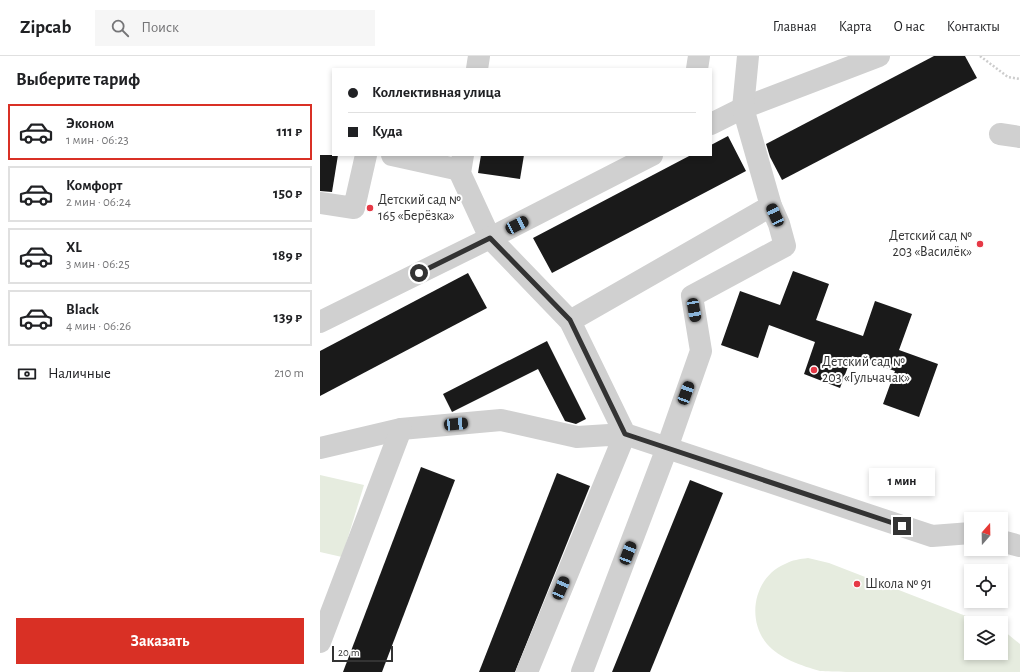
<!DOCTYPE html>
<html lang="ru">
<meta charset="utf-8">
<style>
:root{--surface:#fff;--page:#f6f6f6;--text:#202124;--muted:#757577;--line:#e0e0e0;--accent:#d93025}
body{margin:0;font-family:"Alegreya Sans",sans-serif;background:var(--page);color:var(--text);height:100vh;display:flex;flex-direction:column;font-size:15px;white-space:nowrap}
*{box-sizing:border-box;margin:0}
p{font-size:13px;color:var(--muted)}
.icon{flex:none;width:22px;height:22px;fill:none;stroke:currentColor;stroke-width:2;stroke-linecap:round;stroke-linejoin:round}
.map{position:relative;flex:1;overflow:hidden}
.side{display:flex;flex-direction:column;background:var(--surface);width:320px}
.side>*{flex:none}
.banner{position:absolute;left:12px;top:12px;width:380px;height:88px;border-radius:0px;box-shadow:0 2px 6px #0003;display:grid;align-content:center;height:88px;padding:0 16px;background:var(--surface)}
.needle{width:26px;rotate:20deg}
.buttons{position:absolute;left:644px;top:456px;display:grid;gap:8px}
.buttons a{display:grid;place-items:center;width:44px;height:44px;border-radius:0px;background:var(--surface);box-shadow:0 2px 6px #0003;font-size:20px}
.scale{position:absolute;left:12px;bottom:10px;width:61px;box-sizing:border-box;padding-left:4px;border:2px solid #333;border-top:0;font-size:11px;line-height:14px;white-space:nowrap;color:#333;-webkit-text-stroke:3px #fff;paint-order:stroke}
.end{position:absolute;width:18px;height:18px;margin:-9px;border:5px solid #333;background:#fff;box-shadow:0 0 0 2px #fff}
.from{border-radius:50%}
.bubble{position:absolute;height:28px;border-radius:0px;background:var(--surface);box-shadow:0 2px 6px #0003;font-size:13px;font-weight:600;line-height:28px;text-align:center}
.car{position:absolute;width:12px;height:24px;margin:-12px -6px;border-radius:5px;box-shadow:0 0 3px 1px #0007;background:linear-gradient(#222 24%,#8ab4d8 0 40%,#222 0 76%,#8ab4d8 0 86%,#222 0)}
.banner b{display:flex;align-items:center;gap:14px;height:38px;font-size:15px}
.banner b+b{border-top:1px solid var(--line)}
.banner i{width:10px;height:10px;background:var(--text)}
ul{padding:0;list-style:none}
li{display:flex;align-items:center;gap:12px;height:56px;margin:0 8px 6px;padding:0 8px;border:2px solid var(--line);border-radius:0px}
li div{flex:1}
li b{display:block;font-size:15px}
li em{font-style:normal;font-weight:600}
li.on{border-color:var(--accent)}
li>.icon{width:36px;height:36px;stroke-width:1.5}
h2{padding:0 16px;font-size:18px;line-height:48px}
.pay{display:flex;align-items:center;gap:10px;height:44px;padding:0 16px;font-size:15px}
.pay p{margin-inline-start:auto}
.primary-button{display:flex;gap:8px;margin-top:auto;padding:8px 16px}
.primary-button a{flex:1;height:46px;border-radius:0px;background:var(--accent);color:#fff;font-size:16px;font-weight:600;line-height:46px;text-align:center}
header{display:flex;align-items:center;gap:24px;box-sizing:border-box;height:56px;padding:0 20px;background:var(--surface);border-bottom:1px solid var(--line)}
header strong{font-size:19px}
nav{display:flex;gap:22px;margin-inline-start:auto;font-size:14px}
.search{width:280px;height:36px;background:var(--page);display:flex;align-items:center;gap:10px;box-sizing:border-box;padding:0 14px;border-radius:0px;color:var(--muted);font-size:15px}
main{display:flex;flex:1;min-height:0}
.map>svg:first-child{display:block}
.green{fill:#e6ecdf}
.building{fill:#1a1a1a}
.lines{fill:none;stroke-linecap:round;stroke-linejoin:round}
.path{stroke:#cdcdcd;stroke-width:2.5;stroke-dasharray:2 2;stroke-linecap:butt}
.minor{stroke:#d0d0d0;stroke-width:22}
.route{stroke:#333;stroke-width:5}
.poi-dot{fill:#e63946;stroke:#fff;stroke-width:1.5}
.labels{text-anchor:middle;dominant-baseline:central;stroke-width:4;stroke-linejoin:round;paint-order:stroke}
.poi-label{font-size:14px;fill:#333;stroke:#fff;text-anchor:start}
</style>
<header>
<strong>Zipcab</strong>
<div class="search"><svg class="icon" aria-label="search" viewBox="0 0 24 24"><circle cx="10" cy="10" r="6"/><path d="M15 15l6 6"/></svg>Поиск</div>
<nav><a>Главная</a><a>Карта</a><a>О нас</a><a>Контакты</a></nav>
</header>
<main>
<section class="side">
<h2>Выберите тариф</h2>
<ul>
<li class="on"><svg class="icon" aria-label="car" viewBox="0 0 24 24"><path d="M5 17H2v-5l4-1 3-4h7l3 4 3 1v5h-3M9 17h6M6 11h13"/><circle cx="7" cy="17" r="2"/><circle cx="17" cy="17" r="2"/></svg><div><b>Эконом</b><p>1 мин · 06:23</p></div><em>111 ₽</em></li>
<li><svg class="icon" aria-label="car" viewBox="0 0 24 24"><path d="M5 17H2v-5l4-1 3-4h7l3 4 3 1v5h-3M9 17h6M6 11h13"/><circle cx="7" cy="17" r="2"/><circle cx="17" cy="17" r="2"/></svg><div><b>Комфорт</b><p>2 мин · 06:24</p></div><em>150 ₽</em></li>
<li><svg class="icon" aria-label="car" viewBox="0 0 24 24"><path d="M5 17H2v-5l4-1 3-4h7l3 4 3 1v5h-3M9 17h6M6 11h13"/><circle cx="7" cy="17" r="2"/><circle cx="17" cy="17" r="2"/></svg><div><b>XL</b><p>3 мин · 06:25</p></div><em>189 ₽</em></li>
<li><svg class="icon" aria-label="car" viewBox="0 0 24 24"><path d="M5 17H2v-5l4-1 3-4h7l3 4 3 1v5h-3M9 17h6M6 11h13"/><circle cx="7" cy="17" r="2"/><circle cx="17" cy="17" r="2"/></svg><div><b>Black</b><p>4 мин · 06:26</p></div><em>139 ₽</em></li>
</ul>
<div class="pay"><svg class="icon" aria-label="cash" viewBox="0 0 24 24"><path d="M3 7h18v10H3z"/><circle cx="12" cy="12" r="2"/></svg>Наличные<p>210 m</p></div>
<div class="primary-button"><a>Заказать</a></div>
</section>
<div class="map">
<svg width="700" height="616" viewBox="0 0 700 616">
<rect width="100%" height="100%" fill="#fff"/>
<g class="green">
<polygon points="0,419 44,429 22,501 0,496"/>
<path d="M488 502 509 507 664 567H651V597H681V574L684 575 700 588V616C651 616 603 616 554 616 540 616 512 616 500 615 482 610 459 602 447 588 426 563 434 521 465 508 472 504 480 503 488 502Z"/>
</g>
<g class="building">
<polygon points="614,0 645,0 657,22 462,124 450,101 446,88"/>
<polygon points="408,80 426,115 232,217 213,182 371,99 391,99 391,89"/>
<polygon points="0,99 18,99 12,136 0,135"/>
<polygon points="161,99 204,99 200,123 158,117"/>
<polygon points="473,215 509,228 496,264 543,280 555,245 592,258 579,294 618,308 599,361 563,348 575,315 532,300 520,332 484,318 495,286 449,269 438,302 401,289 420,235 460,249"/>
<polygon points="148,217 167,252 0,340 0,295"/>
<polygon points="227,285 266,363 256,368 245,365 218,313 132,356 123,338"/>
<polygon points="101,411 135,424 62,616 23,616"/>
<polygon points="237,417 270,430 195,616 159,616"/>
<polygon points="370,424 403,437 330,616 292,616"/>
</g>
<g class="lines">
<polyline class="path" points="660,0 688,21 700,23"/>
<g class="minor">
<polyline points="157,13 159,0"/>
<polyline points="377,13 379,0"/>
<polyline points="391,68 423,52 559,0"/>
<polyline points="680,78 700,81"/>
<polyline points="72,99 140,114"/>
<polyline points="143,99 140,117 170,182 250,265 305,378 612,480 651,477"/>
<polyline points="0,147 34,152 46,99"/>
<polyline points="250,265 451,150"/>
<polyline points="0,266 170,182 332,99"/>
<polyline points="0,392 81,373 181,364 257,381 305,378 207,616"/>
<polyline points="681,485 700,490"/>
<polyline points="0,586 81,373"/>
<polyline points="262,616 347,392 381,295 372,240 465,190 459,168 451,150 423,52 428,0"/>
</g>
</g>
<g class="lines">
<polyline class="route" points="99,217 170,182 250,264 305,378 582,470"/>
</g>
<g class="poi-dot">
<circle cx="50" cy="152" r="4"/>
<circle cx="660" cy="188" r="4"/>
<circle cx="494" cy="314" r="4"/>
<circle cx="537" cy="528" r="4"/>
</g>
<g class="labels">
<g class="poi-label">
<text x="58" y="144">Детский сад №<tspan x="58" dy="16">165 «Берёзка»</tspan></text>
<text x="652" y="180" text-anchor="end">Детский сад №<tspan x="652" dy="16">203 «Василёк»</tspan></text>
<text x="502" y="306">Детский сад №<tspan x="502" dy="16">203 «Гульчачак»</tspan></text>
<text x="545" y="528">Школа № 91</text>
</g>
</g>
</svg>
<div class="buttons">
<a><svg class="needle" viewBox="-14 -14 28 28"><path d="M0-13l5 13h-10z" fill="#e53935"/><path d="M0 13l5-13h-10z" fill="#757577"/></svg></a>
<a><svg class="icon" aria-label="locate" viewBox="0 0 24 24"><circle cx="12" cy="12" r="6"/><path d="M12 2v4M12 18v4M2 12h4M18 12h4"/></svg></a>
<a><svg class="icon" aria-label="layers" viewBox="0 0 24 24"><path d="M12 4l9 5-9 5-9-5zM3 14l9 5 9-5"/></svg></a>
</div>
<div class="scale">20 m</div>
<i class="end from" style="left:99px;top:217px"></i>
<i class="end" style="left:582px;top:470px"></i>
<div class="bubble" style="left:549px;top:412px;width:66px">1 мин</div>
<i class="car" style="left:455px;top:159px;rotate:335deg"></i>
<i class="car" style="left:197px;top:169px;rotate:63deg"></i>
<i class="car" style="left:374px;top:254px;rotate:170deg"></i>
<i class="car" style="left:366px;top:337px;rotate:20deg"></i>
<i class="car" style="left:136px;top:368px;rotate:85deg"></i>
<i class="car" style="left:308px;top:497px;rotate:21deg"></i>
<i class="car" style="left:241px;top:532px;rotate:23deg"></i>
<div class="banner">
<b><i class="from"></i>Коллективная улица</b>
<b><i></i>Куда</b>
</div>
</div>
</main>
